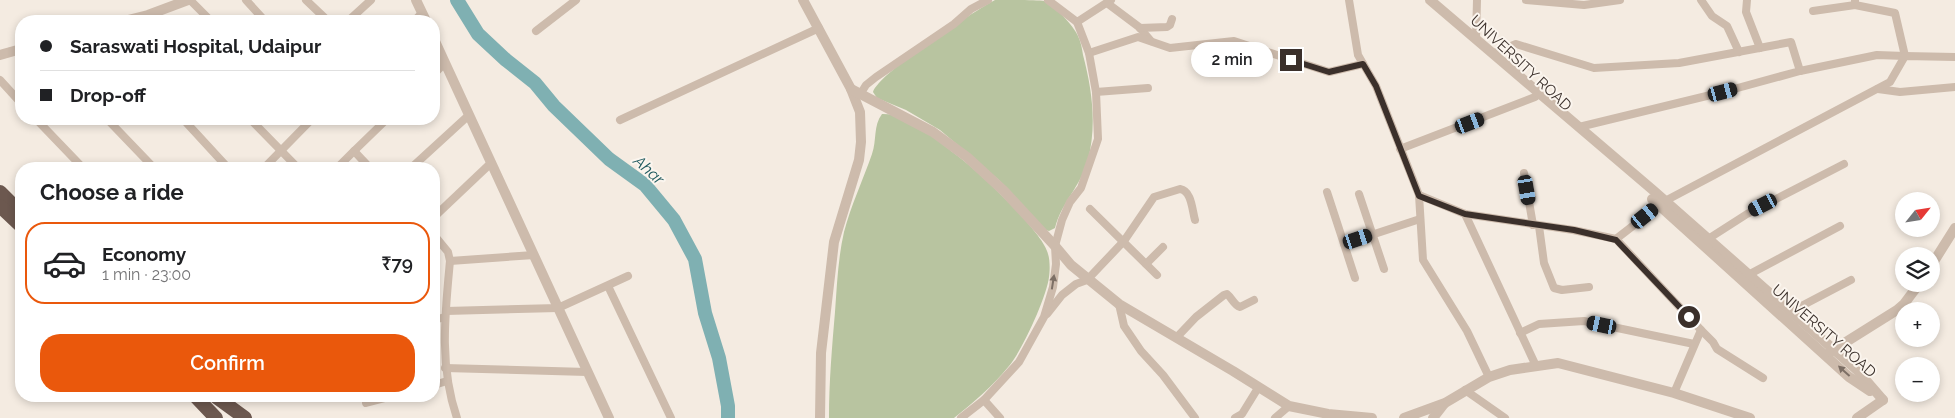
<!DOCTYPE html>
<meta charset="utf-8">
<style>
:root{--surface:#fff;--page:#f6f6f6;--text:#202124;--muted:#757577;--line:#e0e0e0;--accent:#ea580c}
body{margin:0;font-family:Raleway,sans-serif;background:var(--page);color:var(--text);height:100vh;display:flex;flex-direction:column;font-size:19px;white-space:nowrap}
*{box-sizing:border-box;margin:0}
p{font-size:16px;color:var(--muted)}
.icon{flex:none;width:28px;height:28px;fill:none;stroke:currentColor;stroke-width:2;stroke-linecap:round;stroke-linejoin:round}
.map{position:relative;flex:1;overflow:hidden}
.details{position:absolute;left:15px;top:162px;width:425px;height:240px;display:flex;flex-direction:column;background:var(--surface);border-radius:20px;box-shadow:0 2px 8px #0003}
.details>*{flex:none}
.banner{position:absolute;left:15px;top:15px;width:425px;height:110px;border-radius:20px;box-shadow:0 2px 8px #0003;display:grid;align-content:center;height:110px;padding:0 25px;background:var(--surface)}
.needle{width:32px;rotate:60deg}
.controls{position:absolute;left:1895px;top:192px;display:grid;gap:10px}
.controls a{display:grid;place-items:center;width:45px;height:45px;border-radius:50%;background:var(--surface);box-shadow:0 2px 8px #0003;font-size:25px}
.end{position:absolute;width:22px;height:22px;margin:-11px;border:6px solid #3b302b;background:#fff;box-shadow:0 0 0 2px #fff}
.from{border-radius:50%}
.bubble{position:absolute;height:35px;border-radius:18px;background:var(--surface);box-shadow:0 2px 8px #0003;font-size:16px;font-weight:600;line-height:35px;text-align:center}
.car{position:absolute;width:15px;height:30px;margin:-15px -8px;border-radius:6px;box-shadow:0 0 4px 1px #0007;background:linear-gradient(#222 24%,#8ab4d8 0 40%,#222 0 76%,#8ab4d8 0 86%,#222 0)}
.banner b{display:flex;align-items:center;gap:18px;height:48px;font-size:19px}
.banner b+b{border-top:1px solid var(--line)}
.banner i{width:12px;height:12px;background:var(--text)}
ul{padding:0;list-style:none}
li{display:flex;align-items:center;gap:15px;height:82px;margin:0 10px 8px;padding:0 15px;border:2px solid transparent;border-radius:20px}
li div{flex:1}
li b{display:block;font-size:19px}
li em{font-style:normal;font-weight:600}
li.current{border-color:var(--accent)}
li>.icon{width:45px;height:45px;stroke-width:1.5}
h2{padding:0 25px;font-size:22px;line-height:60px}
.action{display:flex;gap:10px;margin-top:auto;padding:10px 25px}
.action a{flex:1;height:58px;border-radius:20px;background:var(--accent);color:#fff;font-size:20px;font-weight:600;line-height:58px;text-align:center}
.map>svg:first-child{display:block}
.green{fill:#b8c4a0}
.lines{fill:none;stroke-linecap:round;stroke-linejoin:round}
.river{stroke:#7fb0b2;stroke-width:14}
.minor{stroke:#cdbbac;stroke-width:8}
.tertiary{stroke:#cdbbac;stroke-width:10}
.trunk{stroke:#6c584f;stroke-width:14}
.oneway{fill:#7d6f65}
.route{stroke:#3b302b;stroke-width:6}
.labels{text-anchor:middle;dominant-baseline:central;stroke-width:4;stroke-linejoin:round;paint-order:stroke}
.street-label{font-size:15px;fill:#3b302b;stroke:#fbf5ee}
.water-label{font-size:16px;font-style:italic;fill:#1f5a5e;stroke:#fbf5ee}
</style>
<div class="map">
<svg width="1955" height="418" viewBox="0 0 1955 418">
<rect width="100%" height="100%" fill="#f4ebe1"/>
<g class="green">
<path d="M995 0C1004 0 1038 0 1044 1 1056 7 1073 25 1078 36 1081 42 1082 49 1083 55 1092 89 1097 125 1088 160 1081 186 1061 203 1055 228L1049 231 1043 229 999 180 940 130 906 110 877 98 873 92C880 72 973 12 995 0Z"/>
<path d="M882 114C908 113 939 142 959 157 978 171 1044 233 1048 254 1050 260 1050 270 1049 277 1047 296 1022 351 1009 366 993 386 974 402 954 418H829C829 382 832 347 835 312 837 285 838 258 844 232 851 205 863 180 872 154 877 140 873 126 882 114Z"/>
</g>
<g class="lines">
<polyline class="river" points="457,0 478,34 506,60 535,83 554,106 609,159 645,185 674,220 695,259 705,313 719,358 728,406 728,418"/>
<g class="minor">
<polyline points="190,0 211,21"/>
<polyline points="246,0 265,21"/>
<polyline points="306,0 328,21"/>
<polyline points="1048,0 1077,22 1111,0"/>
<polyline points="1349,0 1358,55 1376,86 1419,195 1465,214 1573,230 1616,239"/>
<polyline points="1526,0 1584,5 1620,0"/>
<polyline points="1701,0 1712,16 1727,26 1739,52"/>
<polyline points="1747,0 1746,12 1760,48"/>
<polyline points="1107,3 1139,27 1151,41"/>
<polyline points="1813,11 1855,5"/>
<polyline points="348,21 371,0"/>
<polyline points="414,21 422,13"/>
<polyline points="1140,28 1167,27 1170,25 1172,19"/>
<polyline points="536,31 576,0"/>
<polyline points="1476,39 1477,0"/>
<polyline points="1089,53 1138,37 1170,48 1234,41 1329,72 1363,64"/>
<polyline points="1494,53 1516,44 1594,68 1679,63 1791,42 1800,71 1723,92 1579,127"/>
<polyline points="1800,71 1877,55 1905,56 1895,13 1855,5 1855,0"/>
<polyline points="434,74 445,63"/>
<polyline points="0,80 21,103"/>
<polyline points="1878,89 1900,92 1955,87"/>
<polyline points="1096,92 1148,88"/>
<polyline points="861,93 866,85 876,77 954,24 971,9 988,0"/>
<polyline points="36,119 84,169"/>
<polyline points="107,119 155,169"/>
<polyline points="183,119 229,169"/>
<polyline points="250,119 299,169"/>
<polyline points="620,120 819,28"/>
<polyline points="1400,149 1535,97"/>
<polyline points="354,151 387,119"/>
<polyline points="263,169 312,119"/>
<polyline points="336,169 354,151 371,169"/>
<polyline points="410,169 469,115"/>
<polyline points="1524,173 1533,225"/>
<polyline points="1327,192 1344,244"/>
<polyline points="1359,194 1384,269"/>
<polyline points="1419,195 1423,260 1467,331 1489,377"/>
<polyline points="1090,209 1157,275"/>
<polyline points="1465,214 1536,366"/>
<polyline points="434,217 491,163"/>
<polyline points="1539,226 1544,263 1554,288 1562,290 1589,287"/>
<path d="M434 235 448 252 450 261C445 314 439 366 457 418"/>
<polyline points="1708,239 1747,214 1844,164"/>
<polyline points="450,261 534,255"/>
<polyline points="1146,264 1163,247"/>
<polyline points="1748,275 1840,226"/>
<polyline points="1355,278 1344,244 1420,219"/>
<polyline points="608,286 671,418"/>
<polyline points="1119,304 1124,326 1141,351 1163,375 1195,418"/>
<polyline points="446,311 558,308 628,276"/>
<polyline points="1790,312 1851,280"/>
<path d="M1047 314 1062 295 1076 284 1087 280 1124 241 1154 197 1180 189C1192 191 1192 210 1195 220"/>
<polyline points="434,320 445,317"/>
<polyline points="1701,330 1713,342 1717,349 1763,378"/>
<polyline points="1520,333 1539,324 1584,321 1694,344"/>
<path d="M1177 337 1196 317 1224 295 1227 294C1232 298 1234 305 1240 307L1254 300"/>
<polyline points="445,368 587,372"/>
<polyline points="434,385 447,381"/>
<polyline points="1465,390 1505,418"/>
<polyline points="1674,393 1701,330 1616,239 1665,201 1890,82 1905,56 1955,57"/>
<polyline points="984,400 1000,418"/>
<polyline points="366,403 393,396"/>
<polyline points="961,418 984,400 1019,362 1044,317 1053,287 1056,264 1055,246 1062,220 1070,202 1081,188 1098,139 1096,92 1089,53 1077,22"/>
<polyline points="1235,418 1242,414 1258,388"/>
<polyline points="1275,418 1289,406"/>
</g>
<g class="tertiary">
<polyline points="416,0 426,21"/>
<polyline points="803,0 851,89 860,112 861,142 859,160 834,242 821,353 820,418"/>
<polyline points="1430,0 1654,191 1857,370 1883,400"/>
<polyline points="124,21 148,15 188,0"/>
<polyline points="434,39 609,418"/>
<polyline points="0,55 21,49"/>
<polyline points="851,89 933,132 967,157 1004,191 1055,246 1071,265 1119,304 1233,371 1289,406 1328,414 1372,418"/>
<polyline points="1652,199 1849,377 1870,391"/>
<polyline points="1931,266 1955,228"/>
<polyline points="1830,352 1897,310 1904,304 1919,284"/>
<polyline points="1404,418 1445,403 1489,377 1510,370 1558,363 1674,393 1750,418"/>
<polyline points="1433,418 1444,404"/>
<polyline points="1857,418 1883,400"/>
</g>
<g class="trunk">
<polyline points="0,192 21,213"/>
<polyline points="0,206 21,226"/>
<polyline points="195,396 216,418"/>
<polyline points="215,396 245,418"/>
</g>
</g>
<defs><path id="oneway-solid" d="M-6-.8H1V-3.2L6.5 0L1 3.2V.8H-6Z" transform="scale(1.25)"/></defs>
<g class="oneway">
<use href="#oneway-solid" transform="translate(1053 282) rotate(-81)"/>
<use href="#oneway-solid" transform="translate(1844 371) rotate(-138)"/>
</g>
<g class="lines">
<polyline class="route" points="1291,60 1329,72 1363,64 1376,86 1419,196 1465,214 1574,230 1616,240 1689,317"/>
</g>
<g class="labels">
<g class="street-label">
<text transform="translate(1521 63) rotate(43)">UNIVERSITY ROAD</text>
<text transform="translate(1824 331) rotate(41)">UNIVERSITY ROAD</text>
</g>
<g class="water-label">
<text transform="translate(649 170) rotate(42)">Ahar</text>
</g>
</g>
</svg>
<div class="controls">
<a><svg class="needle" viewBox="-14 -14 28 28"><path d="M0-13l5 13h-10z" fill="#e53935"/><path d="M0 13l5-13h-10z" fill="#757577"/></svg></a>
<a><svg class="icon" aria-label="layers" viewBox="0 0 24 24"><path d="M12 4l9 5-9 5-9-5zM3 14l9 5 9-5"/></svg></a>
<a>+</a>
<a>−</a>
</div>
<i class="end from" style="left:1689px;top:317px"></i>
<i class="end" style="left:1291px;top:60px"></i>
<div class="bubble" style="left:1191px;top:42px;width:82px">2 min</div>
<i class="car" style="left:1723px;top:92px;rotate:75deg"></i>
<i class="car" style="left:1470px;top:123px;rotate:69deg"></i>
<i class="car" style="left:1527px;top:190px;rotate:170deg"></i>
<i class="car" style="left:1763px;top:205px;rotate:243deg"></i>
<i class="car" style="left:1645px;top:216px;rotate:51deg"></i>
<i class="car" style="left:1358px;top:239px;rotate:72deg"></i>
<i class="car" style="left:1602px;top:325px;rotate:282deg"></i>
<div class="banner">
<b><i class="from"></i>Saraswati Hospital, Udaipur</b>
<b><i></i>Drop-off</b>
</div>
<section class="details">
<h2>Choose a ride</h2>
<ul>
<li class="current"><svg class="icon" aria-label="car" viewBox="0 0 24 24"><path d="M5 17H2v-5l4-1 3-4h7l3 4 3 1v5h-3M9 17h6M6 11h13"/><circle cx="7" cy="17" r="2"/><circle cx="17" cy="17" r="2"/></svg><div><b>Economy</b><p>1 min · 23:00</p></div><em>₹79</em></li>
</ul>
<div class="action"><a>Confirm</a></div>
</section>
</div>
